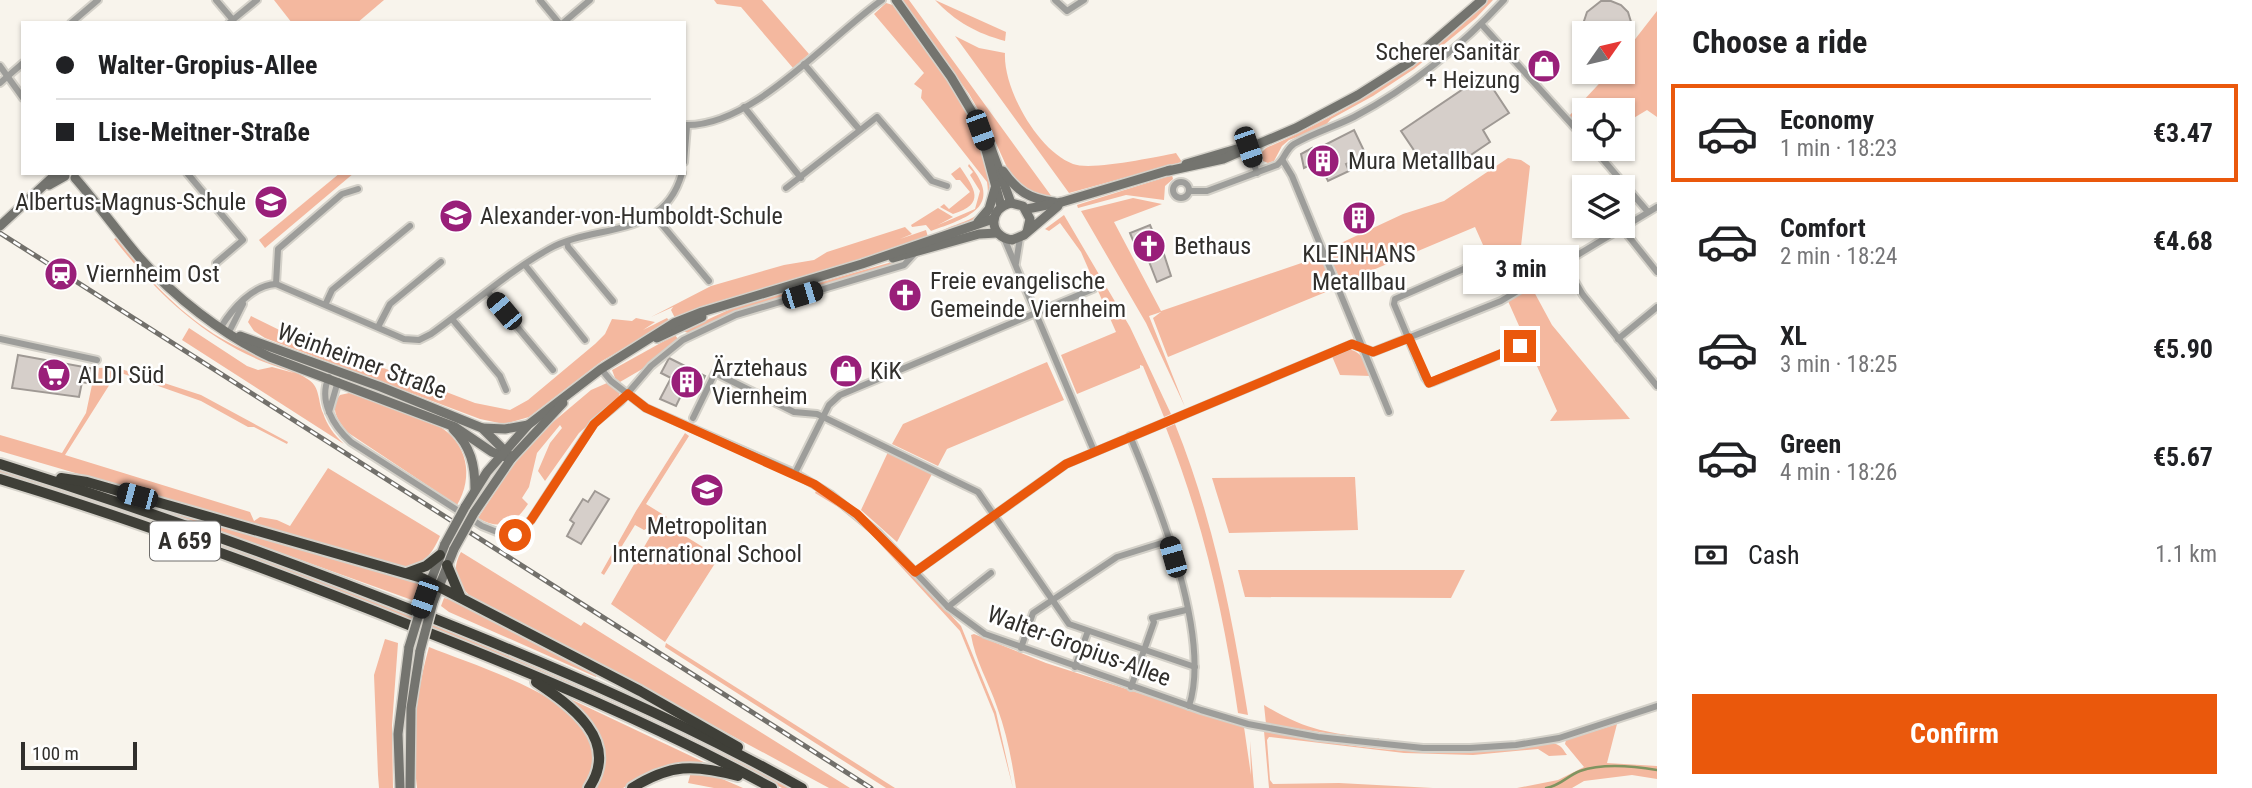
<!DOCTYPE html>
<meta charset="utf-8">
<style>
:root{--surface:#fff;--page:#f6f6f6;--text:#202124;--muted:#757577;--line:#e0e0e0;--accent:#ea580c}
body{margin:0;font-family:"Roboto Condensed",sans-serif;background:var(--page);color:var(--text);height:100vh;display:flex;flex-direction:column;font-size:26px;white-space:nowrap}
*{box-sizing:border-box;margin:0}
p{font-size:23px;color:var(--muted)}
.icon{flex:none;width:38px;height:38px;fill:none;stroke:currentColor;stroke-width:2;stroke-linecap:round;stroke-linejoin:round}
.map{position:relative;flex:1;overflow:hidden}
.sheet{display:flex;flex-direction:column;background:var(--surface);width:595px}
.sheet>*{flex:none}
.hud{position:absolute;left:21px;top:21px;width:665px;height:154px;border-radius:0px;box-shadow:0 2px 5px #0004;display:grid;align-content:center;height:154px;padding:0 35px;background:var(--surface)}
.needle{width:46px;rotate:56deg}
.buttons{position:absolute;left:1572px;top:21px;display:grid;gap:14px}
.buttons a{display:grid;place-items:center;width:63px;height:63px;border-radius:0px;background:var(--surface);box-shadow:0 2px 5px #0004;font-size:35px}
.scale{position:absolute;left:21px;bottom:18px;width:116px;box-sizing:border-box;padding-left:7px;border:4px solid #312f2c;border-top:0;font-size:19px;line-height:24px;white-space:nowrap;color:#312f2c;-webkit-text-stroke:5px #fff;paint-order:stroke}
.end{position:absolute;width:32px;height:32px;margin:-16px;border:9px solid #ea580c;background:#fff;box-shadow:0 0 0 4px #fff}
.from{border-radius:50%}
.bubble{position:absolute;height:49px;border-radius:0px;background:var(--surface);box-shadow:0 2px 5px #0004;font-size:23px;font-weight:700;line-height:49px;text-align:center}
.car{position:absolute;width:21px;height:42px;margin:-21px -10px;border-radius:9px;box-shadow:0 0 5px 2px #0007;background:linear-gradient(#222 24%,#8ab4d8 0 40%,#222 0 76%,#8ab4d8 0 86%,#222 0)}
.hud b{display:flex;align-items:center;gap:24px;height:66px;font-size:26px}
.hud b+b{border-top:2px solid var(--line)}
.hud i{width:18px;height:18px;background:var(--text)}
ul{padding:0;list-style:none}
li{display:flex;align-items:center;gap:21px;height:98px;margin:0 14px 10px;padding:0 21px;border:4px solid transparent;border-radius:0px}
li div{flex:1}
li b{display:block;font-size:26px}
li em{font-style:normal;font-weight:700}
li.on{border-color:var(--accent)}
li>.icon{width:63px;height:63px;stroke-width:1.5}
h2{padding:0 35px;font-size:32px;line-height:84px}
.pay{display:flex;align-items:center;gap:18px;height:77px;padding:0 35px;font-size:26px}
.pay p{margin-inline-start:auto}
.action{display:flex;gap:14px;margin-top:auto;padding:14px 35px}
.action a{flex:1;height:80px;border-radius:0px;background:var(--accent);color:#fff;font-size:28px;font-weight:700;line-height:80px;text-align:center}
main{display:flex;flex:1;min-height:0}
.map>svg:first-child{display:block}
.green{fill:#f4b89f}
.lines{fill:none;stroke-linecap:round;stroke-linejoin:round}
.stream{stroke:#809460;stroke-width:2.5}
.building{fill:#d6cfca;stroke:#9f9994;stroke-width:2}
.street-casing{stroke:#d4d1c9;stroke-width:10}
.secondary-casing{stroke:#d4d1c9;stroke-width:12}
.highway-casing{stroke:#d4d1c9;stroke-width:14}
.street{stroke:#9d9d9a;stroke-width:6}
.secondary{stroke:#74746f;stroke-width:9}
.highway{stroke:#3f3f38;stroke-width:10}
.rail-casing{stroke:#72706b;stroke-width:5}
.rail{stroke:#fff;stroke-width:2.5;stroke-dasharray:8;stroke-linecap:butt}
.secondary-bridge-casing{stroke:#d4d1c9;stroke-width:12;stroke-linecap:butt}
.secondary-bridge{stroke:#74746f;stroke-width:9}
.route{stroke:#ea580c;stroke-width:9}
.labels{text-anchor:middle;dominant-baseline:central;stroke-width:5;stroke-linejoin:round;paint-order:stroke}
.shield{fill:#fff;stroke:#6f6d6b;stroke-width:2}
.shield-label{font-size:23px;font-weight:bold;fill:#312f2c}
.poi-label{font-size:24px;fill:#312f2c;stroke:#fff;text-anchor:start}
.street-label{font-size:24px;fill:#312f2c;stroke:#fff}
</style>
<main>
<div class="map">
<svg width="1657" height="788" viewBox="0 0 1657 788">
<rect width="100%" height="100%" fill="#f8f4ec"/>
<g class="green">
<polygon points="274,0 384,0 357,23 292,23"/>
<polygon points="714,0 762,0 809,54 793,68 741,7 717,4"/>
<polygon points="902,0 909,0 1052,197 1027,192 1010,174 990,130 969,94"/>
<path d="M935 0 1006 32 1005 41C976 33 956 22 935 0Z"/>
<path d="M1488 0H1493L1476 18 1414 69 1373 96 1331 119 1324 127 1289 140 1282 146 1274 161 1268 163 1263 161 1262 152 1266 148C1348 112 1425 64 1488 0Z"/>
<path d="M886 3 893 5C923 45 1021 167 979 216 969 227 949 230 936 235 956 218 994 225 987 182L921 98 922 90 914 84 924 73 874 14Z"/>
<polygon points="1657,11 1657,117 1647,110 1622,125 1622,110 1584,110 1584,131 1569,116 1610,72 1622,72 1622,56"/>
<path d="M955 36 979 48 1005 53C1003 89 1038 151 1073 164 1091 171 1155 157 1176 153L1182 162 1069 193Z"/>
<polygon points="1508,158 1521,160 1530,166 1519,264 1552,325 1630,419 1550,421 1557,411 1475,227 1342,283 1326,250 1403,214 1444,201"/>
<path d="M969 164C1005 207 967 218 931 231L926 225 912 227 911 225 938 208 953 217 938 225 975 209 980 191 970 175 973 172 968 166Z"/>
<path d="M960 167C975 189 986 204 953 214L940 207 944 204 949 209 970 192 960 180H956L951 174Z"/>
<polygon points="340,173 354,173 265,248 259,240"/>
<polygon points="1172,175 1173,179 1165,186 1164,200 1126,195 1078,208 1077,205"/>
<polygon points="1133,198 1162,204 1114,222 1161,311 1325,255 1338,287 1168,357 1153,318 1161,312 1149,316 1185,407 1146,323 1081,211"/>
<polygon points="1064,215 1130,327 1171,414 1164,417 1143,366 1140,365 1140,368 1077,394 1061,355 1116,332 1081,252 1060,223 1049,231 1045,229"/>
<polygon points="905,227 912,234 900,239 926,230 928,237 676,320 671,310 673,307 651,317 711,286 784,265 814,260 827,252"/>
<path d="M116 238C147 278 183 318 228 342 253 356 290 366 309 380 320 387 318 402 323 413 327 425 334 435 344 444L182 340 189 328 247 366 258 370 272 367 294 373C285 369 274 366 264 362 202 337 154 290 114 239Z"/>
<polygon points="906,258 902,262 738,310 688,333 683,331 737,306"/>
<polygon points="251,316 318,349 352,356 475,403 510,410 528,400 595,344 605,334 612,319 632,321 636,318 655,322 643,330 667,318 670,322 602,361 529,417 504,424 480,419 265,338 254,331 248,322"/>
<polygon points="675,335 678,339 644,368 620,382 615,378 612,370"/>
<path d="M1345 349C1362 349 1365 363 1371 376L1340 375 1331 354Z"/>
<polygon points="1047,362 1064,400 947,449 938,466 892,444 903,424"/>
<path d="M115 367 201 395 288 442 287 444 254 427H248L201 401 124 374 115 376 65 455 250 512 254 521 260 517 277 520 290 526 328 468 440 536C432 555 420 570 397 567L0 451V435L62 453 86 413 93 380 97 381 99 368Z"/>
<path d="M607 383 620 393 618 398 579 433 545 481 538 471 550 443 562 428 560 425 537 453 529 487 522 498 528 504C515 524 500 531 478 518L518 457 540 433 591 390Z"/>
<path d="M349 393C365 395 380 403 396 409 409 414 425 418 437 425 468 442 474 477 457 505L347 432C338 420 329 409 340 395Z"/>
<path d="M1175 424C1213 518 1232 615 1248 715L1238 713C1224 614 1203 521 1166 428Z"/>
<polygon points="685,433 689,436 646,504 667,517 644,530 635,525 604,575 601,573 636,511"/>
<polygon points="888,452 932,474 897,542 861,510"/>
<path d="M0 470C271 557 537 657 790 788H782C533 657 268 560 0 474Z"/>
<polygon points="1355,477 1358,530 1229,533 1212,478"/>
<polygon points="816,491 839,505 873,532 961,626 996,712 1013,788 994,714 960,631 871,534 838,507 815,493"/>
<polygon points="134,500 419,583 420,585 414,600 412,600"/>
<polygon points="664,523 719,557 665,642 611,604 651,535 647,532"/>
<path d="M461 552 581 626 584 622 850 788H829L601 665 596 677 449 612 441 606 444 598 465 603 468 594C455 581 452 568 461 552Z"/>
<polygon points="1238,570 1465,570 1451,598 1245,597"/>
<path d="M974 634 1046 663 1244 727 1251 775 1250 741 1254 788H1016C1012 761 1007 734 997 707 989 683 975 660 971 635Z"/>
<polygon points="385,639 398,643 392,725 393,788 379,788 378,775 374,675"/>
<polygon points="666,643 895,788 886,788 665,647"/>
<path d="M429 647C471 664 562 692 587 731 597 747 593 773 583 788H417C411 740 416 693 429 647Z"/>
<path d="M564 696 712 766 694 763 679 764 660 768 623 788H593C602 739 605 729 564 696Z"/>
<path d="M1264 705C1307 731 1326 732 1374 739L1379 738 1378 741 1266 724Z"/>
<polygon points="1617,724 1607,763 1657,766 1657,779 1632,775 1584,781 1572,788 1517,788 1558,780 1584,767 1565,744 1566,740"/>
<path d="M1264 731C1337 745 1412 756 1487 751 1500 750 1548 742 1556 744 1562 746 1564 751 1567 755L1549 756 1538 749 1473 755 1404 753 1269 737 1267 740 1270 780 1273 784 1339 783 1433 788H1269Z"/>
<polygon points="691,772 720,778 743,788 714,788 688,783"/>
</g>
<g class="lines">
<path class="stream" d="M1546 788C1560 786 1567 776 1580 771 1603 763 1633 766 1657 770"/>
</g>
<g class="building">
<polygon points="1601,1 1611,1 1621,5 1628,12 1631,22 1631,32 1622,47 1622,33 1617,33 1607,24 1605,33 1585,33 1584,21 1587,12"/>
<polygon points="1484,75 1509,113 1483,130 1490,142 1453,167 1445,155 1426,168 1401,131"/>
<polygon points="1354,130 1366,155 1346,164 1349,171 1328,181 1318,161 1304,168 1301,154 1312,148 1313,151"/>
<polygon points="1365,204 1374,221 1352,231 1344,215"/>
<polygon points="1150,225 1155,237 1158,236 1171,276 1157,282 1148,259 1144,260 1139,255 1130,233"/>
<polygon points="18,355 95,369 92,384 82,382 79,397 12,388"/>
<polygon points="669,358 705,376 698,391 686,385 676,406 660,399 671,378 661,373"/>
<polygon points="595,491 609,499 581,544 567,536 574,523 570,520 583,499 588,502"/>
</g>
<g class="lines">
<defs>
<g id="street">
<polyline points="216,0 233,20"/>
<polyline points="540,0 559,23"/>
<polyline points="1055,0 1067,11 1084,0"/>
<polyline points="71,23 98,0"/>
<polyline points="229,23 257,0"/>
<polyline points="563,23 590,0"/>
<polyline points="1482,25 1584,138"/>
<polyline points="804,64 859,129"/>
<polyline points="0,66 23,98"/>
<polyline points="0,83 23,63"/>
<polyline points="744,107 801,178"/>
<path d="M684 125C752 128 829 37 882 0"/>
<polyline points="1248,147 1257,173"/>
<polyline points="1594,149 1648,212"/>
<polyline points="1283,161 1292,176 1389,412"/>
<polyline points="684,162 687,126"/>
<polyline points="187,173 243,240 216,263"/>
<circle cx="1181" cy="190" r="8"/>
<polyline points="786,188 877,117 932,181 947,186"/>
<path d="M1189 191H1207L1277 165C1285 159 1285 150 1294 144 1313 133 1334 127 1354 117 1409 88 1462 46 1504 0"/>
<polyline points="653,214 709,281"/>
<polyline points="1622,228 1657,272"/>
<polyline points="1004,238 1094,451"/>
<polyline points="567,242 568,247 613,301"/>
<polyline points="1482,261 1395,299 1394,304 1425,378 1429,383 1433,382 1520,346"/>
<polyline points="1016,263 1020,238"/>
<polyline points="1564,263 1583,295 1657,386"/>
<polyline points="525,265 585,340"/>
<polyline points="276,284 278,249 342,194 358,189"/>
<polyline points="488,292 553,370"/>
<polyline points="326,303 332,290 410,226"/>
<polyline points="452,319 500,376 506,390"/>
<path d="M221 327C232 309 253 285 276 284L404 339 419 340 431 334C470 306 508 272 549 249 595 223 664 240 682 173"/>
<polyline points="378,327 390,304 441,262"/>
<polyline points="229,332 243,304"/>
<polyline points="0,339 97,360"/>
<polyline points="1618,339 1657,307"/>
<polyline points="601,369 611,381 646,408 795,473 830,494 878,533 948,607 985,634 1201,710 1248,724 1318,737 1423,748 1470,748 1516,745 1559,738 1657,706"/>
<path d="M329 377C318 400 333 426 351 442L482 526 497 532 515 535 531 520 594 423 621 401 651 366 683 340 736 315 904 265 915 253"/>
<polyline points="329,412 338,381"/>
<polyline points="693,418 715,373 794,412 817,414 978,492 1069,624 1195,667"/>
<path d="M1130 436C1158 503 1212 636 1189 706"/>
<polyline points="795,473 829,405 840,395 1093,289"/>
<polyline points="915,572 1066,464 1352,344 1373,352 1501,301 1657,207"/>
<polyline points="948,607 991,573"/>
<polyline points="1021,648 1033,613 1117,557 1168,541"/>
<polyline points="1075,667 1088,631"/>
<polyline points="1131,687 1154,622 1152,618 1186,610"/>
</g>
<g id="secondary">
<polyline points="896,0 951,77 987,137 1011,203"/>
<polyline points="983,139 1001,206"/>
<polyline points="1186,164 1240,148"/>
<path d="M1003 171C1017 191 1029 199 1054 202"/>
<polyline points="1168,171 1223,159 1296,128 1358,95 1410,62 1482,0"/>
<path d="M75 178C97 203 117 231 139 257 174 297 222 334 270 357L455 427 492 452 511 459"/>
<polyline points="49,185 65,176"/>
<polyline points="1027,209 1062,202 1170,170"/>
<polyline points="978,222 989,209 996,185"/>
<polyline points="0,226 57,173"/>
<path d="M1027 232 1030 219 1023 206 1011 203C988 208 988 237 1012 240L1024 235 1058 206"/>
<polyline points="893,258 979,234 997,233"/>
<polyline points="240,336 381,387 482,428 509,455"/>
<polyline points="657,338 702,317"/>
<polyline points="482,428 505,429 528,425"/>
<path d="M453 429C471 447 475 465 475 489"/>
<polyline points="465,507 487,472 528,425 601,369 674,323 702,312 862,264 993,219"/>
<polyline points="474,513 511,459 563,403"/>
<polyline points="424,598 445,544"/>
<polyline points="433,602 454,549"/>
<polyline points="400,788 398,734 409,647"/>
<polyline points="410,788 411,708 420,651"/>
</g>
<g id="highway">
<path d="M0 464C147 510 292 562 435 619 560 669 684 722 802 788"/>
<polyline points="61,478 87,482 422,578 640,691 738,747"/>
<path d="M0 479C142 522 282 574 419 629 539 676 658 726 772 788"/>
<polyline points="447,565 460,596"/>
<polyline points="407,573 426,566 440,555"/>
<path d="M536 682C570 705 621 740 589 788"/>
<path d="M632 788C670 764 694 764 738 776"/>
</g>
</defs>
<use href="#street" class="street-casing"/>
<use href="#secondary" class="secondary-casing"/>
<use href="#highway" class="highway-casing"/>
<use href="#street" class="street"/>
<use href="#secondary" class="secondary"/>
<use href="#highway" class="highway"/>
<defs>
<polyline id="rail" points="0,233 871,788"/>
</defs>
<use href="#rail" class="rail-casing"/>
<use href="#rail" class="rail"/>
<defs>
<g id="secondary-bridge">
<polyline points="445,544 465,507"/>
<polyline points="454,549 474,513"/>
<polyline points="409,647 424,598"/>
<polyline points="420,651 433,602"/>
</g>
</defs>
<use href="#secondary-bridge" class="secondary-bridge-casing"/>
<use href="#secondary-bridge" class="secondary-bridge"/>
</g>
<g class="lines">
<polyline class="route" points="515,535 531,520 594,424 628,394 646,408 814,484 857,514 915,572 1066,464 1352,344 1373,352 1409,338 1429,383 1520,346"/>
</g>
<defs>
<symbol id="shop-disc" viewBox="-11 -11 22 22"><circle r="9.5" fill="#991f79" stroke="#fff"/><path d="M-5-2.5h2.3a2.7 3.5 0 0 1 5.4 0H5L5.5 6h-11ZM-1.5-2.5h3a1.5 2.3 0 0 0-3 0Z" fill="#fff"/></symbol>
<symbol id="building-disc" viewBox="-11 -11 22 22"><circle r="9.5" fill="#991f79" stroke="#fff"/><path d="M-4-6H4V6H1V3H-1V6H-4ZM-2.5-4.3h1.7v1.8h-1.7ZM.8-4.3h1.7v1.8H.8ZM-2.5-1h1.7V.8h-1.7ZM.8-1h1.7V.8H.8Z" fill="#fff"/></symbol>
<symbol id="school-disc" viewBox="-11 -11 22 22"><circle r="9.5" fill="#991f79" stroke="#fff"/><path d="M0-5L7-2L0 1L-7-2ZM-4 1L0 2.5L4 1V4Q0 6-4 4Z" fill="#fff"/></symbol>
<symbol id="church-disc" viewBox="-11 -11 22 22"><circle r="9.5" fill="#991f79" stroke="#fff"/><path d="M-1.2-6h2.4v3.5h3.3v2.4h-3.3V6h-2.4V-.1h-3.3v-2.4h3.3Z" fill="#fff"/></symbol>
<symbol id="station-disc" viewBox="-11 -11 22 22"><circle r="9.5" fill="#991f79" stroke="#fff"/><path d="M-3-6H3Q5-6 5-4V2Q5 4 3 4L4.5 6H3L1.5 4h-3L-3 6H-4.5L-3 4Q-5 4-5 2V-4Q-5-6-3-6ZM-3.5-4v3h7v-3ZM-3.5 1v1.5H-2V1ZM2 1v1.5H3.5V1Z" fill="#fff"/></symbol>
<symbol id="supermarket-disc" viewBox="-11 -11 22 22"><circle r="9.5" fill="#991f79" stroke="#fff"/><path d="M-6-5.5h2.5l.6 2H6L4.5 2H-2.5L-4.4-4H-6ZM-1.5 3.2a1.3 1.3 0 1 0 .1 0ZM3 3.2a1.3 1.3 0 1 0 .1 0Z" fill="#fff"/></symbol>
</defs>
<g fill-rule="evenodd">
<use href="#shop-disc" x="1525" y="47" width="38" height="38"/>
<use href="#building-disc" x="1304" y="142" width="38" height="38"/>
<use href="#school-disc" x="252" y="183" width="38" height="38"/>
<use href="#school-disc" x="437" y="197" width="38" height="38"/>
<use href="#building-disc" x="1340" y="199" width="38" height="38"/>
<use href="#church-disc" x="1130" y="227" width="38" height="38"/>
<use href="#station-disc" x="42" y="255" width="38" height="38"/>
<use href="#church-disc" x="886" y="276" width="38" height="38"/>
<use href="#shop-disc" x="827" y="352" width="38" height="38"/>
<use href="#supermarket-disc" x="35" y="356" width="38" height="38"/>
<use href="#building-disc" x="668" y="363" width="38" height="38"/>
<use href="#school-disc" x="688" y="471" width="38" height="38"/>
</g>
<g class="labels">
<rect class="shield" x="150" y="521.5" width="70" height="39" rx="5"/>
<g class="shield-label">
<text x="185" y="541">A 659</text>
</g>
<g class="poi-label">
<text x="1520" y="52" text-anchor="end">Scherer Sanitär<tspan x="1520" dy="28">+ Heizung</tspan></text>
<text x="1348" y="161">Mura Metallbau</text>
<text x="246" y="202" text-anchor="end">Albertus-Magnus-Schule</text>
<text x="480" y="216">Alexander-von-Humboldt-Schule</text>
<text x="1174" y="246">Bethaus</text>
<text x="1359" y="254" text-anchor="middle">KLEINHANS<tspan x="1359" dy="28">Metallbau</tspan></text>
<text x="86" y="274">Viernheim Ost</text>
<text x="930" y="281">Freie evangelische<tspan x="930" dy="28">Gemeinde Viernheim</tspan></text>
<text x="712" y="368">Ärztehaus<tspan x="712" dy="28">Viernheim</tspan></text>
<text x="870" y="371">KiK</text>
<text x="78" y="375">ALDI Süd</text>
<text x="707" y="526" text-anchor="middle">Metropolitan<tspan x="707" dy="28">International School</tspan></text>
</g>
<g class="street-label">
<text transform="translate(362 361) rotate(20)">Weinheimer Straße</text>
<text transform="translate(1079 646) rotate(20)">Walter-Gropius-Allee</text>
</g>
</g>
</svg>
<div class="buttons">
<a><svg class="needle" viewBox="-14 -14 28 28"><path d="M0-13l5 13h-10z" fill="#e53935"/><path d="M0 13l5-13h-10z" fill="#757577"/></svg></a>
<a><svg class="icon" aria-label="locate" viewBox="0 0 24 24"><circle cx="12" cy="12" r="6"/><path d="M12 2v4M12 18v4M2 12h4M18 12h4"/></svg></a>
<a><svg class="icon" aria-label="layers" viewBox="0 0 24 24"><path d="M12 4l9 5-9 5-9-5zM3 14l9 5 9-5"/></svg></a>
</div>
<div class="scale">100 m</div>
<i class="end from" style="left:515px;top:535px"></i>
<i class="end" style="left:1520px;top:346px"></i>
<div class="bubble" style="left:1463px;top:245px;width:116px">3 min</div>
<i class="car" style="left:980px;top:130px;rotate:160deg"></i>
<i class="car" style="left:1248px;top:147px;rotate:161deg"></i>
<i class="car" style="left:802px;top:295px;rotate:73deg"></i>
<i class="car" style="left:504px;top:311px;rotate:320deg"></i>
<i class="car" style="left:137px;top:496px;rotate:285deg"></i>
<i class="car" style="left:1173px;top:557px;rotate:344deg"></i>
<i class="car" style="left:424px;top:598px;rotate:199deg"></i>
<div class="hud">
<b><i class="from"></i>Walter-Gropius-Allee</b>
<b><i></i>Lise-Meitner-Straße</b>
</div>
</div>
<section class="sheet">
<h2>Choose a ride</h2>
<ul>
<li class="on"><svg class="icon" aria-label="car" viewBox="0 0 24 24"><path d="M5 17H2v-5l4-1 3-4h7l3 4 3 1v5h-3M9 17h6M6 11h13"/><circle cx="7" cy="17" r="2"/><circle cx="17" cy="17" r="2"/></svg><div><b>Economy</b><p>1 min · 18:23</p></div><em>€3.47</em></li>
<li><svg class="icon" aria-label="car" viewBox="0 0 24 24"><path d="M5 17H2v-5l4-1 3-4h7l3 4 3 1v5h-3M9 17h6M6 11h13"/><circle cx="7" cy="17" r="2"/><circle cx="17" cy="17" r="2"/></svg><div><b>Comfort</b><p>2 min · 18:24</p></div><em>€4.68</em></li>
<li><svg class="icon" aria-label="car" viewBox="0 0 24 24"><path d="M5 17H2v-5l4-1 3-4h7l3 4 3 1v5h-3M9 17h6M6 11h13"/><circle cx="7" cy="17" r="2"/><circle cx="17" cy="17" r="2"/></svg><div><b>XL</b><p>3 min · 18:25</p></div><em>€5.90</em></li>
<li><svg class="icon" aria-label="car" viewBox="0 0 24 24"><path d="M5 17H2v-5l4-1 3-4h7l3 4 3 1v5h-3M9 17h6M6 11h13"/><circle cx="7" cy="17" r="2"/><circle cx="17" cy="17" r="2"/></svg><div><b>Green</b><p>4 min · 18:26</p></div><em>€5.67</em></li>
</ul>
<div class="pay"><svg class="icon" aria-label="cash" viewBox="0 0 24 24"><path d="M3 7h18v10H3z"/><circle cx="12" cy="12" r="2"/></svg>Cash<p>1.1 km</p></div>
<div class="action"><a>Confirm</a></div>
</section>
</main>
